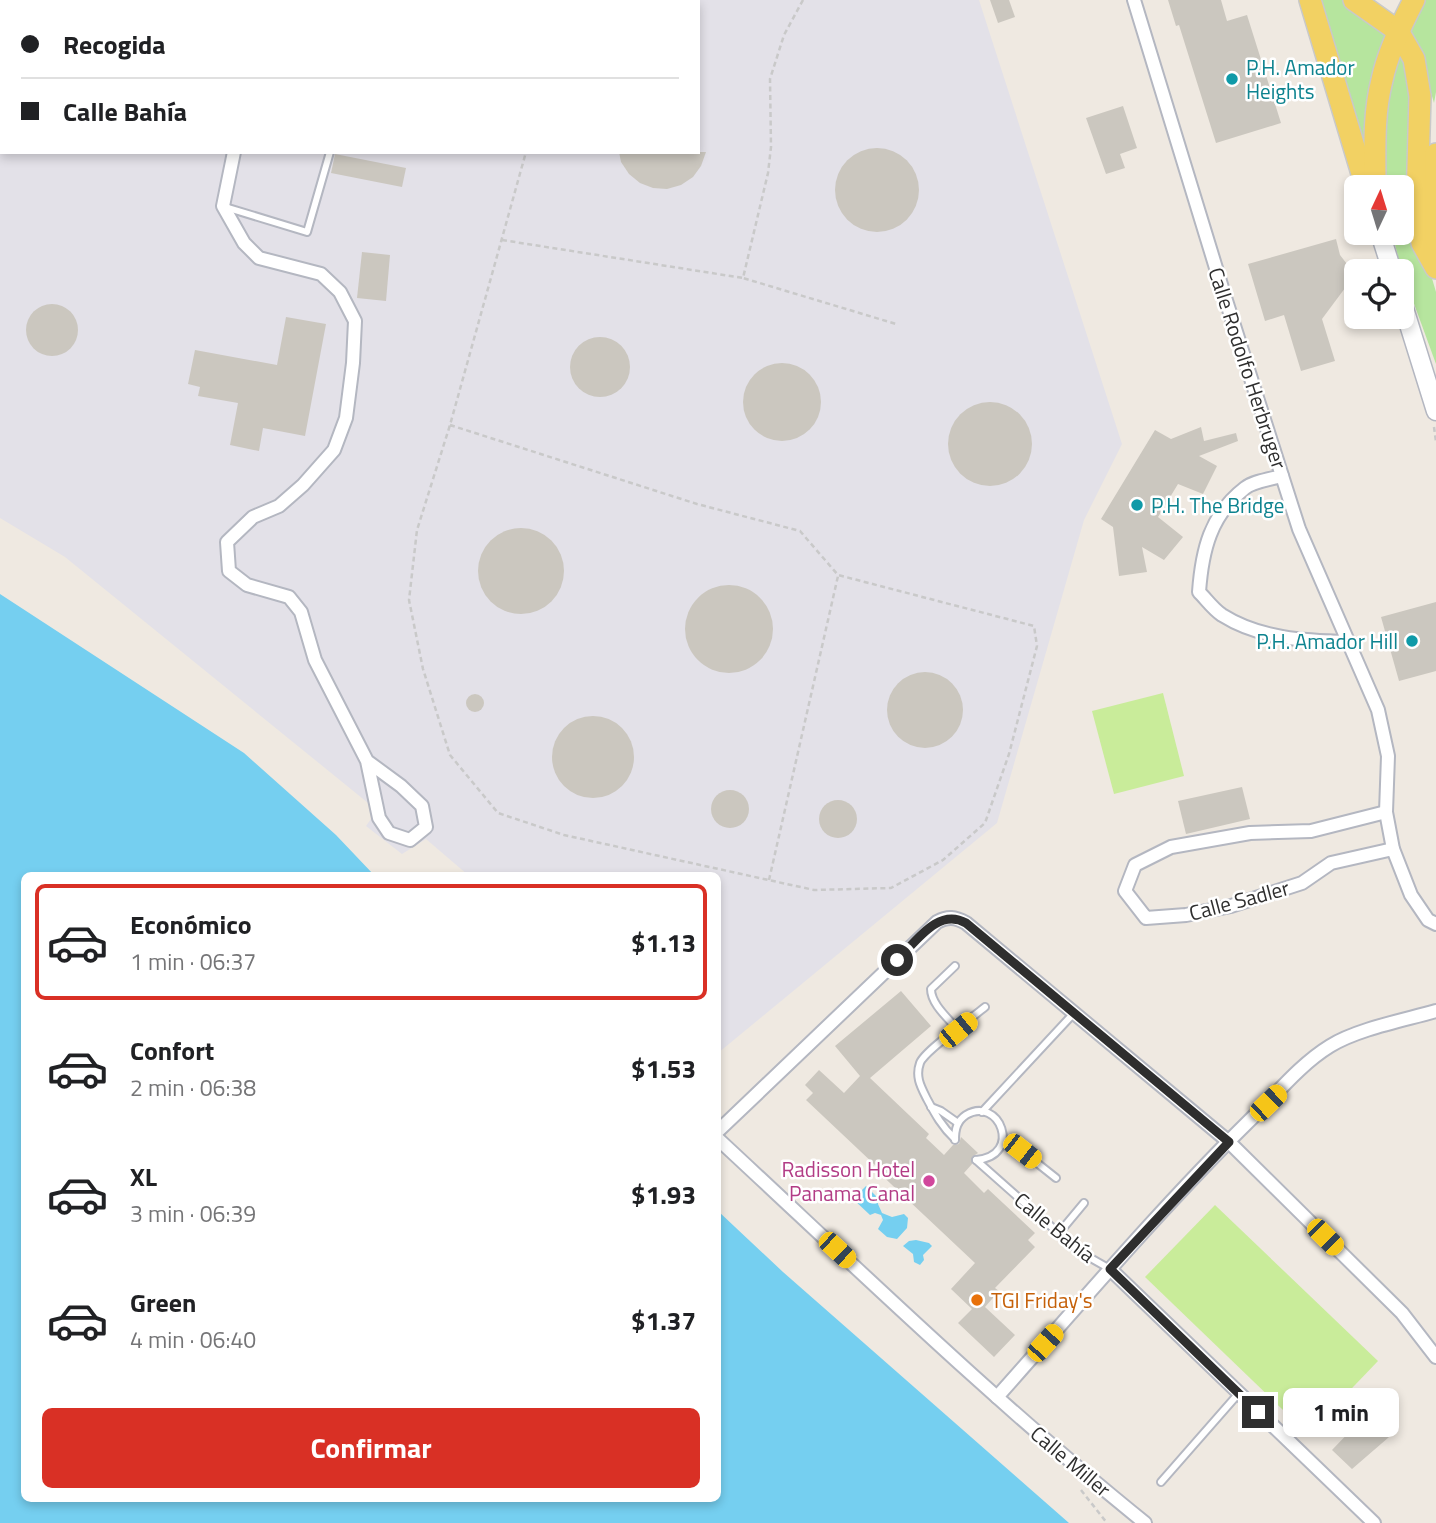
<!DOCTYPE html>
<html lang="es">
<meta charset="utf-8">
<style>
:root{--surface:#fff;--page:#f6f6f6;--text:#202124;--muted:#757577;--line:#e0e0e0;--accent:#d93025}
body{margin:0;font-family:"Titillium Web",sans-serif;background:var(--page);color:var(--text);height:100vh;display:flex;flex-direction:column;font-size:26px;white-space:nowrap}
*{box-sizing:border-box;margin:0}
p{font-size:23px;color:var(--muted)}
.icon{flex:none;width:38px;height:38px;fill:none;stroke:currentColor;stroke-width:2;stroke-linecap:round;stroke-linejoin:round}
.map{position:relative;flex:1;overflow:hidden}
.drawer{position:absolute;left:21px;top:872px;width:700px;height:630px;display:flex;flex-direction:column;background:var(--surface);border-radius:10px;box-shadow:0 4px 10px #0003}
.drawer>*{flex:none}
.guide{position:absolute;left:0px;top:0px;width:700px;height:154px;box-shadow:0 4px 10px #0003;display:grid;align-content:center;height:154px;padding:0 21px;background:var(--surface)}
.needle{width:46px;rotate:4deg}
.tools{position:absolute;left:1344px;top:175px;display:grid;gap:14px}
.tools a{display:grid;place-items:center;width:70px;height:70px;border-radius:10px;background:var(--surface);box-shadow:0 4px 10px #0003;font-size:35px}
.end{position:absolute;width:32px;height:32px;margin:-16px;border:9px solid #2e2e2e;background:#fff;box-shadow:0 0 0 4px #fff}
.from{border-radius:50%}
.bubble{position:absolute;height:49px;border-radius:10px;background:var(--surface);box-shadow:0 4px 10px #0003;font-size:23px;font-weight:700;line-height:49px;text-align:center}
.car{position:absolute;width:21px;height:42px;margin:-21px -10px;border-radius:9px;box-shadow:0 0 5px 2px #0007;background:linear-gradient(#f5c518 24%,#345 0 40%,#f5c518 0 76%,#345 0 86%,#f5c518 0)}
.guide b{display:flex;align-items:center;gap:24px;height:66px;font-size:26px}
.guide b+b{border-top:2px solid var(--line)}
.guide i{width:18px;height:18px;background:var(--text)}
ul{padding:12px 0 0;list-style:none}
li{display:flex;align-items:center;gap:21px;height:116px;margin:0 14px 10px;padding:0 7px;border:4px solid transparent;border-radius:10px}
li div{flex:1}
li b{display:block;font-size:26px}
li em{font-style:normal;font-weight:700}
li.current{border-color:var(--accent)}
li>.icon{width:63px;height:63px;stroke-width:1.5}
.primary-button{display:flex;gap:14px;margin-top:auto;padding:14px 21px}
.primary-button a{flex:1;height:80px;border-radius:10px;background:var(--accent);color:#fff;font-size:28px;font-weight:700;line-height:80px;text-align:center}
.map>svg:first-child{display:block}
.industrial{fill:#e3e1e8;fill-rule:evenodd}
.green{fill:#b6e59e}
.pitch{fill:#c9ec9a}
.water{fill:#75cff0}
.building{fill:#cbc7bf}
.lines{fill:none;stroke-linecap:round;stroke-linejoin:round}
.lane-casing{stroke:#b4b7c1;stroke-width:10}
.street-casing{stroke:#b4b7c1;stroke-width:16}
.secondary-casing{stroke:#b4b7c1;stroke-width:21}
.primary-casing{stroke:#c9c9c9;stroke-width:24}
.path{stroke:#c9c9c9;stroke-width:2.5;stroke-dasharray:5 3.5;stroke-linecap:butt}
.lane{stroke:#fff;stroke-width:6}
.street{stroke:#fff;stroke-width:12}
.secondary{stroke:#fff;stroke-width:18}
.primary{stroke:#f2d163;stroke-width:21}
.route{stroke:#2e2e2e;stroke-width:9}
.culture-dot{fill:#0f9aa8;stroke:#fff;stroke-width:2.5}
.hotel-dot{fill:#d1479c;stroke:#fff;stroke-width:2.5}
.food-dot{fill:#e8710a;stroke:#fff;stroke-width:2.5}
.labels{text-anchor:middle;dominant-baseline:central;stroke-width:5;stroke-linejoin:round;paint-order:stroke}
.culture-label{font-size:21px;fill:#0d838f;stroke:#fff;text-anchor:start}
.street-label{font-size:21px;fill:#2e2e2e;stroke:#fff}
.hotel-label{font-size:21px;fill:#b23c85;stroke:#fff;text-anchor:end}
.food-label{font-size:21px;fill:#c56008;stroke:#fff;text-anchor:start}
</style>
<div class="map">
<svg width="1436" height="1523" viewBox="0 0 1436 1523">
<rect width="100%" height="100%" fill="#efe9e1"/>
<path class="industrial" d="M0 0H979L1122 444 1084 520 997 823 718 1053V875H468L426 839 402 854 366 826 373 816V807L65 557 0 518ZM2 2H698V152H2Z"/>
<g class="green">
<polygon points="1321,0 1346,0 1390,34 1366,154 1319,11"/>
<polygon points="1426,0 1436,0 1436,92 1434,103 1420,54 1410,30"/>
<polygon points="1398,52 1407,60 1431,275 1436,292 1436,364 1401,268 1392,233 1402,233 1402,187 1385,187 1383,155 1387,97"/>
</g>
<g class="pitch">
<polygon points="1163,693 1184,776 1114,794 1092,711"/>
<polygon points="1215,1205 1378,1361 1308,1434 1145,1277"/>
</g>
<g class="water">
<polygon points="0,594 244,753 336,835 374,875 24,875 24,1498 718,1498 718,1211 783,1272 1069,1523 0,1523"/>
<polygon points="866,1186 878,1198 878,1204 882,1213 892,1217 904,1214 908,1218 907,1228 897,1239 887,1237 878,1229 883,1220 881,1215 875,1213 870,1215 853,1199"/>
<polygon points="916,1240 929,1243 932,1246 923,1255 924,1260 920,1265 914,1262 913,1254 903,1246 909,1241"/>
</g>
<g class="building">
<polygon points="990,0 1009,0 1015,17 998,23"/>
<polygon points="1168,0 1221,0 1227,21 1247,15 1281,123 1216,143 1179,25 1176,26"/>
<polygon points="1123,106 1137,148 1120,154 1125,168 1106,174 1086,118"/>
<circle cx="877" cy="190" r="42"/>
<polygon points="619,152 706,152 701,166 693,177 681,185 667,189 653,188 640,183 629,174 621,162"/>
<polygon points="335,154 406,168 402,187 331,173"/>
<polygon points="1336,239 1340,255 1350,268 1351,280 1322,319 1335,361 1301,371 1284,315 1265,321 1248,264"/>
<polygon points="362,252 390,255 386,301 357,298"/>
<circle cx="52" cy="330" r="26"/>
<polygon points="286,317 326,324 305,436 263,428 259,451 230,445 238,403 198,396 200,387 188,384 195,350 277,365"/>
<circle cx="600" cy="367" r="30"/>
<circle cx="782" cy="402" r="39"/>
<circle cx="990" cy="444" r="42"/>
<polygon points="1201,427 1204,441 1236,433 1238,441 1199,456 1217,466 1203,494 1178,484 1158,517 1183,537 1164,560 1142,547 1147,572 1119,576 1113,527 1101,519 1155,430 1171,439"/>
<circle cx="521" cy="571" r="43"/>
<circle cx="729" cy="629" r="44"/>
<polygon points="1436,602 1436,671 1399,681 1381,617"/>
<circle cx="925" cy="710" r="38"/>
<circle cx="475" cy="703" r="9"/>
<circle cx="593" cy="757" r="41"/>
<polygon points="1242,787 1250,819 1186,834 1178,801"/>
<circle cx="730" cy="809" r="19"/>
<circle cx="838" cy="819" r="19"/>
<polygon points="901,991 931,1026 870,1078 929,1134 926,1138 944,1155 953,1145 959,1144 961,1137 978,1153 972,1157 972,1164 964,1173 984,1193 988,1189 1035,1233 1028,1240 1035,1247 995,1288 999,1291 985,1307 1015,1335 994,1357 958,1323 972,1309 951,1289 975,1263 874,1168 876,1166 806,1100 813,1093 805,1085 819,1070 844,1093 860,1076 835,1046"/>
<polygon points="1385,1418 1396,1431 1352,1469 1332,1450 1357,1424 1368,1433"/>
</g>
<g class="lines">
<defs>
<g id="lane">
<polyline points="367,2 367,0"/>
<polyline points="225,207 307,232 330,152"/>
<path d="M955 966 931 989C931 1004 948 1018 958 1030"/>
<polyline points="931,1107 941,1111 958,1123"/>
<polyline points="982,1112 1074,1013"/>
<path d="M955 1139C942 1127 935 1114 927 1099 921 1087 915 1077 920 1063 924 1051 972 1018 985 1007"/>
<path d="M955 1140C955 1129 957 1121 966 1115 999 1095 1024 1156 976 1160"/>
<polyline points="1002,1144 1022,1151 1056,1178"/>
<polyline points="976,1160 1080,1252 1110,1269"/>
<polyline points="1059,1233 1084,1203"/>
<polyline points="1161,1482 1239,1393"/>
</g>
<g id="street">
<polyline points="206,0 207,2"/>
<polyline points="1134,0 1223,291 1299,529 1378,710 1388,756 1386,812 1393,849 1411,895 1428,920 1436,924"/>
<polyline points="234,152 223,206 244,243 259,258 321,274 340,292 355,321 353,363 346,418 334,450 303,485 279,506 253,517 227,542 229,571 247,585 289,597 301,612 315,660 367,761 379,818 389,833 410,840 426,827 422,806 401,786 367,761"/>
<path d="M1282 476C1271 479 1254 481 1245 488 1210 515 1202 551 1199 592 1206 599 1213 609 1222 615 1260 639 1305 641 1348 642"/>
<polyline points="1386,812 1311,831 1250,833 1171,847 1135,865 1125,891 1146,918 1186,915 1231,906 1302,883 1331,863 1393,849"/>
<path d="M718 1131 937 922C948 916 955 917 966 923L1229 1142 1402 1313 1436 1357"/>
<path d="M718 1139C858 1269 996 1403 1145 1523"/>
<polyline points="1110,1269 1374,1523"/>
<path d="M997 1397C1079 1305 1160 1209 1248 1122 1274 1097 1299 1065 1330 1046 1357 1029 1405 1020 1436 1011"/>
</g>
<g id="secondary">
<polyline points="1380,233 1392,271"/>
<polyline points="1402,302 1436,411"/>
</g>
<g id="primary">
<polyline points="1310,0 1366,187"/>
<polyline points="1354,0 1398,31 1414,59 1420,96 1417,203 1422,243 1436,268"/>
<polyline points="1436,154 1436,240"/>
<path d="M1375 187C1375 152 1373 115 1382 80 1388 52 1401 25 1414 0"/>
</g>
</defs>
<use href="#lane" class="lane-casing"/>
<use href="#street" class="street-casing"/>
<use href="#secondary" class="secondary-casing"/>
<use href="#primary" class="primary-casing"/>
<g class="path">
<polyline points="803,0 784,35 770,79 771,147 768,173 743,278 896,324"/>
<polyline points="0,1 2,0"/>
<polyline points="569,2 569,0"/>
<polyline points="502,240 743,278"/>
<polyline points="450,425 697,504 800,531 838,575 1034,626 1037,646 1009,754 985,823 943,860 891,888 814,890 564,835 498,813 450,755 423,669 409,600 417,530 450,425 526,152"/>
<polyline points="1434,427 1436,442"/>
<polyline points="769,880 838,576"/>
<polyline points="1081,1490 1107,1523"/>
</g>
<use href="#lane" class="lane"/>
<use href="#street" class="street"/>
<use href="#secondary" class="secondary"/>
<use href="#primary" class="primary"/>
</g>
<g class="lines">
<path class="route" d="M897 960C916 942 938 907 966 923L1229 1142 1110 1269 1258 1412"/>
</g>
<g class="culture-dot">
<circle cx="1232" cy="79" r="7"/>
<circle cx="1137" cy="505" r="7"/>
<circle cx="1412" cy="641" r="7"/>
</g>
<circle class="hotel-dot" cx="929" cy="1181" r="7"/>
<circle class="food-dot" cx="977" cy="1300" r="7"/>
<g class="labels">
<g class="culture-label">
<text x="1246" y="67">P.H. Amador<tspan x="1246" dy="24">Heights</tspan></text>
<text x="1151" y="505">P.H. The Bridge</text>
<text x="1398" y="641" text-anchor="end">P.H. Amador Hill</text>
</g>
<g class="street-label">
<text transform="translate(1248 368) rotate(72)">Calle Rodolfo Herbruger</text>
<text transform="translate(1239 900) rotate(-15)">Calle Sadler</text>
<text transform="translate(1055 1227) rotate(39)">Calle Bahía</text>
<text transform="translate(1071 1461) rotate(40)">Calle Miller</text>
</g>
<g class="hotel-label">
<text x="915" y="1169">Radisson Hotel<tspan x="915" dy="24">Panama Canal</tspan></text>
</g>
<g class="food-label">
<text x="991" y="1300">TGI Friday's</text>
</g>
</g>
</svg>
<div class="tools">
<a><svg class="needle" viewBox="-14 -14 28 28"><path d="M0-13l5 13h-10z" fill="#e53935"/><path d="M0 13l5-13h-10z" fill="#757577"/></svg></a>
<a><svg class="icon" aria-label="locate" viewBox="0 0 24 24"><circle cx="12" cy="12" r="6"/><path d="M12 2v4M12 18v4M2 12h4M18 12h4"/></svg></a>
</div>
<i class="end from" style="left:897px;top:960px"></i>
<i class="end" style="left:1258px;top:1412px"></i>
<div class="bubble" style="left:1283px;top:1388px;width:116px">1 min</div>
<i class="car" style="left:958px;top:1030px;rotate:51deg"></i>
<i class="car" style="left:1268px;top:1103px;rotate:46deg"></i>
<i class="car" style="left:1022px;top:1151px;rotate:128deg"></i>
<i class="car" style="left:1325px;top:1237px;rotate:135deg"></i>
<i class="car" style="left:837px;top:1250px;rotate:133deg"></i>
<i class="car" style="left:1045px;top:1343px;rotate:42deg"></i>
<div class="guide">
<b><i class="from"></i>Recogida</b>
<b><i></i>Calle Bahía</b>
</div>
<section class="drawer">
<ul>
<li class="current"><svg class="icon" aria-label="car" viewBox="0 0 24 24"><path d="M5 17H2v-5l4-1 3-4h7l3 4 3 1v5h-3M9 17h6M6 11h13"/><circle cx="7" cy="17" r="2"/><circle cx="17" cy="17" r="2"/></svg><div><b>Económico</b><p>1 min · 06:37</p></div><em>$1.13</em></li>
<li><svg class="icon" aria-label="car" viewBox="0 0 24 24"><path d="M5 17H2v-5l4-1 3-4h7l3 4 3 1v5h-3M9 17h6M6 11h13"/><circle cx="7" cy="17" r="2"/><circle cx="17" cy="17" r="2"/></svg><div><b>Confort</b><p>2 min · 06:38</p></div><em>$1.53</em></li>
<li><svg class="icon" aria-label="car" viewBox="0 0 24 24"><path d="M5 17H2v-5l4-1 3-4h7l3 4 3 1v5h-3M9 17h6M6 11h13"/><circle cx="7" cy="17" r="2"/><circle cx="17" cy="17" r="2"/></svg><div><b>XL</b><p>3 min · 06:39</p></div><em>$1.93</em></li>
<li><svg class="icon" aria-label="car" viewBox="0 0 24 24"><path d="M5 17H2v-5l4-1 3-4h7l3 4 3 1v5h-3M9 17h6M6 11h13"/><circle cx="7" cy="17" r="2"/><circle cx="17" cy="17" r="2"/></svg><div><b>Green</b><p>4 min · 06:40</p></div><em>$1.37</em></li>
</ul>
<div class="primary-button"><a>Confirmar</a></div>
</section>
</div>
